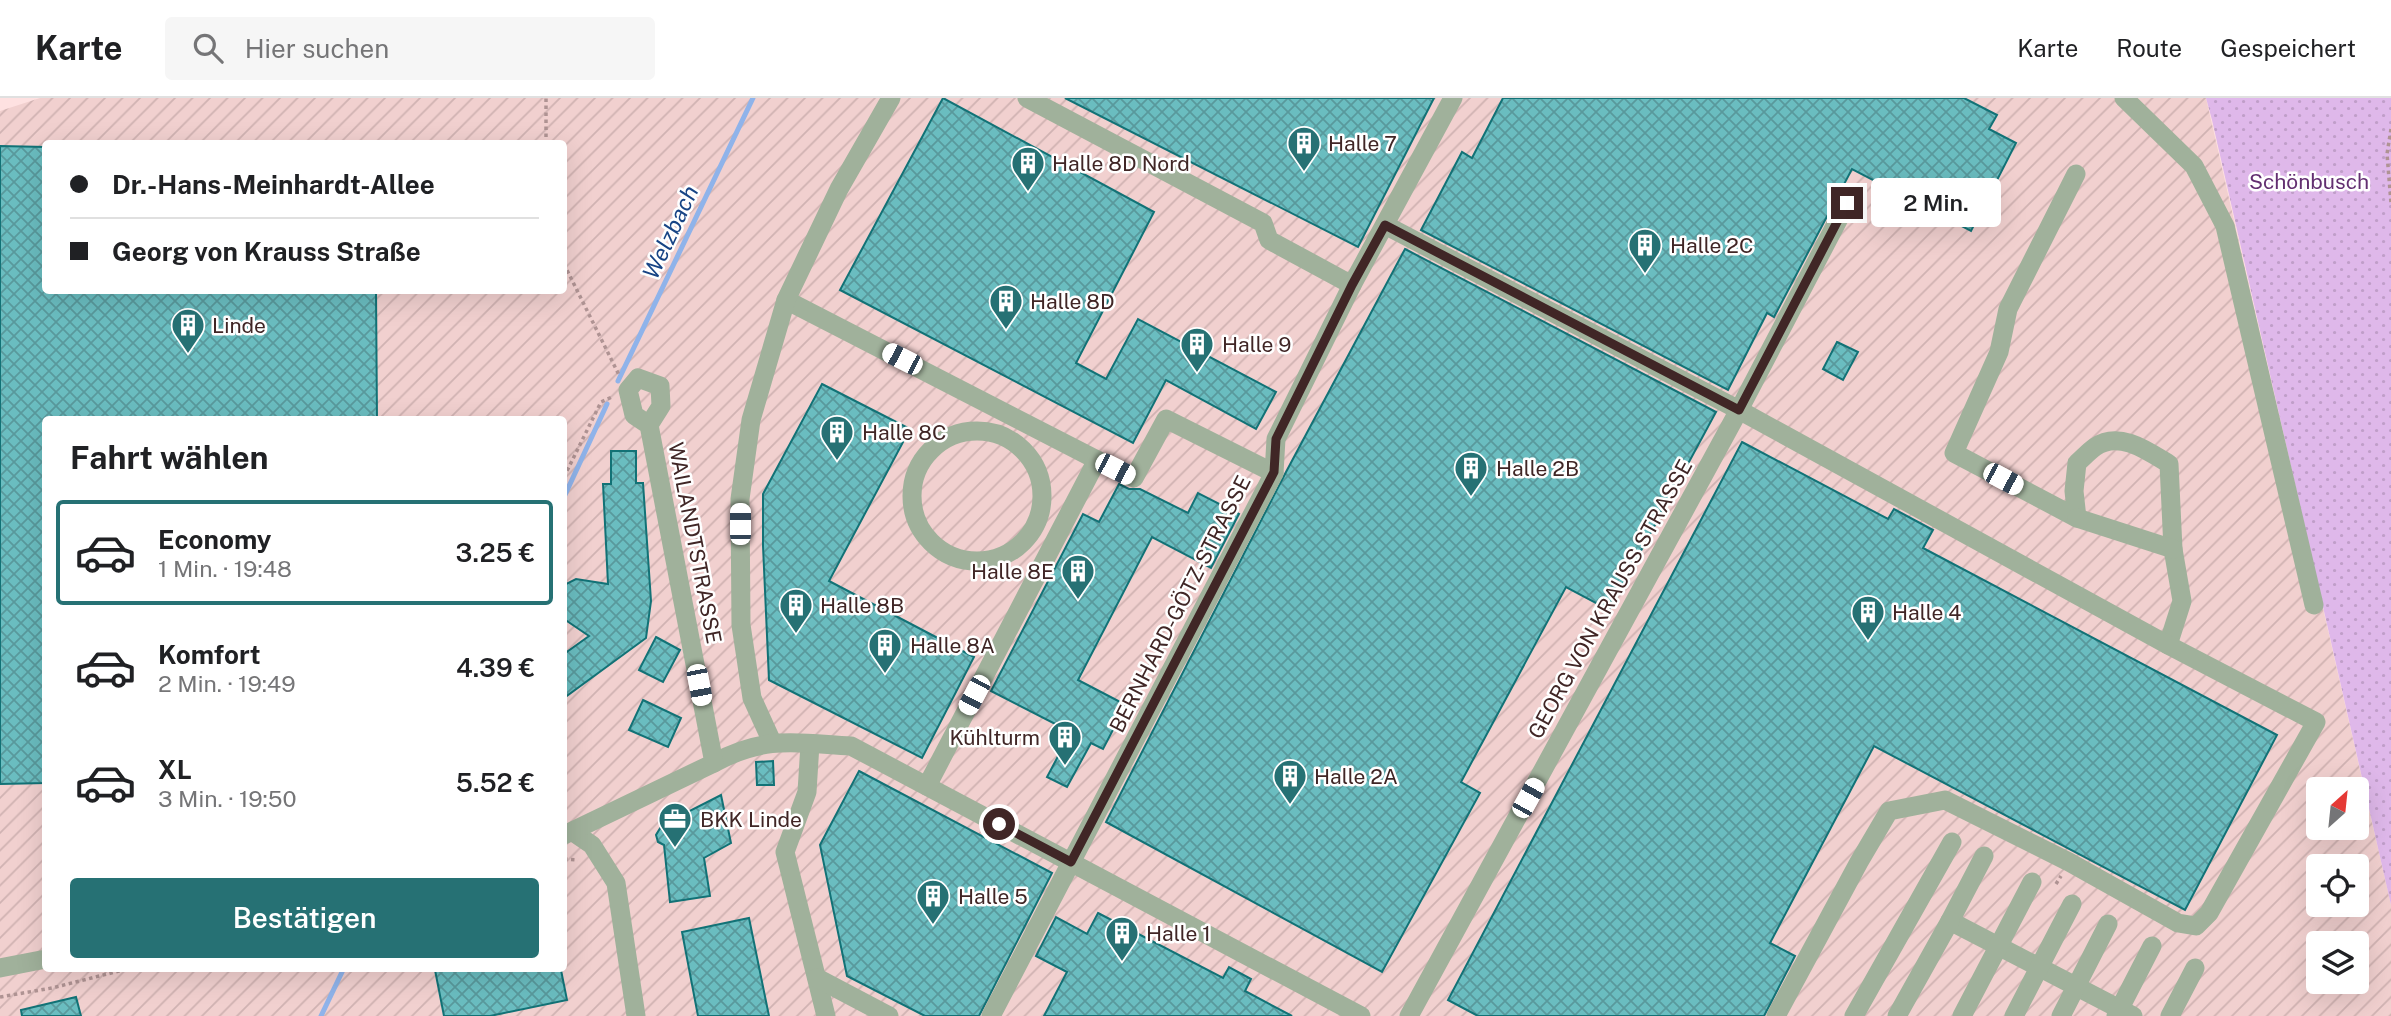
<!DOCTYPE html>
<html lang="de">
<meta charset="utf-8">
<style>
:root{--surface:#fff;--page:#f6f6f6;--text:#202124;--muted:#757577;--line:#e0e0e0;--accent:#267174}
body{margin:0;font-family:"Public Sans",sans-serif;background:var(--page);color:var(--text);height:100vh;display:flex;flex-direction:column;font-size:26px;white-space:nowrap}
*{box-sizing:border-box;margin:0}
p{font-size:23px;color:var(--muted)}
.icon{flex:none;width:38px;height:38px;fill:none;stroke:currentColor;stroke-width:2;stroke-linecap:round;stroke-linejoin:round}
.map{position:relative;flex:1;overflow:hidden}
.sheet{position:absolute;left:42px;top:318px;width:525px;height:556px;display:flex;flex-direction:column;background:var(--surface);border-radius:7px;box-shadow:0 7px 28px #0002}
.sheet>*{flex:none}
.top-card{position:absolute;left:42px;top:42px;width:525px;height:154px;border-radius:7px;box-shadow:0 7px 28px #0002;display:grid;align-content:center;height:154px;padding:0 28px;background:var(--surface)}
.needle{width:46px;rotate:27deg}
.tools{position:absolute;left:2306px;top:679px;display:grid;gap:14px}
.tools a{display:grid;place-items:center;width:63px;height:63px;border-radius:7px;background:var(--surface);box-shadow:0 7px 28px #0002;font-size:35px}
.end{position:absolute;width:32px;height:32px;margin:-16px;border:9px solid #402626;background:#fff;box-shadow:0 0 0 4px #fff}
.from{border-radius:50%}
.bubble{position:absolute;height:49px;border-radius:7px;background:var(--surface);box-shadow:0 7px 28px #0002;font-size:23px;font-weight:600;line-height:49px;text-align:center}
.car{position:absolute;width:21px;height:42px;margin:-21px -10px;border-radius:9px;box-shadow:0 0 5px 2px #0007;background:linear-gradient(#fff 24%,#345 0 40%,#fff 0 76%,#345 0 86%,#fff 0)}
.top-card b{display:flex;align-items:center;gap:24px;height:66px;font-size:26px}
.top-card b+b{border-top:2px solid var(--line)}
.top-card i{width:18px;height:18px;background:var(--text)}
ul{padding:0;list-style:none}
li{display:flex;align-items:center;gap:21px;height:105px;margin:0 14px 10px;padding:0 14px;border:4px solid transparent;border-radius:7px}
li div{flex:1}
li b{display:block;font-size:26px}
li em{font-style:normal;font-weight:600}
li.selected{border-color:var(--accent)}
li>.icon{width:63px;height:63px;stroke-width:1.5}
h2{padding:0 28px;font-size:32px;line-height:84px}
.action{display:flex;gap:14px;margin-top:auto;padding:14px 28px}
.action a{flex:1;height:80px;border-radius:7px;background:var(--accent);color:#fff;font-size:28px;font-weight:600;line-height:80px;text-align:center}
header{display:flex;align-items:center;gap:42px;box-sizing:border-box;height:98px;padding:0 35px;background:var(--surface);border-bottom:2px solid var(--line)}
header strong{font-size:33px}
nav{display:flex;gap:38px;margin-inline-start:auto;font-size:24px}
.search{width:490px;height:63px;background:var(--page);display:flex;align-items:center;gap:18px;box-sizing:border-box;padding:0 24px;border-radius:7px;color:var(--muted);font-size:26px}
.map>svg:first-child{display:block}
.industrial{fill:url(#industrial-furrows);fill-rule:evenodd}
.park{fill:url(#park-dots)}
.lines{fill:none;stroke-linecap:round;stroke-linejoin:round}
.stream{stroke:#8fb3ea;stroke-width:5}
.building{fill:url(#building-cross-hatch);stroke:#127276;stroke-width:2}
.path{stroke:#af9393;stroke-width:3.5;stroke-dasharray:3.5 3.5;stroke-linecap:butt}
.minor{stroke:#a0b19b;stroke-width:19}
.route{stroke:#402626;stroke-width:9}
.labels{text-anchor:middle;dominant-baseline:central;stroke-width:5;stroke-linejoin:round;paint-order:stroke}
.poi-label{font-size:21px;fill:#402626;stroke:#fff;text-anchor:start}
.park-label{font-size:21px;fill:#632f71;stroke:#fff}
.street-label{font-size:21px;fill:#402626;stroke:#fff}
.water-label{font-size:23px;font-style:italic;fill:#184485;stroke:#fff}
</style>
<header>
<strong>Karte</strong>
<div class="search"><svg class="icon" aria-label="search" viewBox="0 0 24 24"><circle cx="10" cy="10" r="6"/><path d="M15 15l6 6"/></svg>Hier suchen</div>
<nav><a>Karte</a><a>Route</a><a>Gespeichert</a></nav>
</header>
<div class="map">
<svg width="2391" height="918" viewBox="0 0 2391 918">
<defs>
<pattern id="industrial-furrows" width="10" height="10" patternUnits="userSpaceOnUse" patternTransform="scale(1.75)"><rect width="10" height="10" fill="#f1d0cf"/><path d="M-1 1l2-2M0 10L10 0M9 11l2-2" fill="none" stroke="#d0b2b2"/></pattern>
<pattern id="park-dots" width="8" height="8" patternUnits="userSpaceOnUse" patternTransform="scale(1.75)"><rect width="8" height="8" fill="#dfb8ea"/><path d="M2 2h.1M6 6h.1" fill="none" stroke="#c09ec9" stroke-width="1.8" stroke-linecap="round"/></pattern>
<pattern id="building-cross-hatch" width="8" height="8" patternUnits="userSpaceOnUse" patternTransform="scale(1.75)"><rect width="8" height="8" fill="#6abdc0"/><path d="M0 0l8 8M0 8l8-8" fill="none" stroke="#59999c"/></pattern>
</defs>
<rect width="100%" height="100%" fill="#fee1e1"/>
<path class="industrial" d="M40 0H2206L2391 807V918H0V13ZM46 46H564V192H46ZM46 322H564V872H46ZM2319 691H2357V730H2319ZM2319 768H2357V807H2319ZM2319 845H2357V884H2319Z"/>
<polygon class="park" points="2206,0 2391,0 2391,807 2212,22"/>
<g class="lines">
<g class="stream">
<polyline points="618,283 753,0"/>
<polyline points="564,399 607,306"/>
<polyline points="321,918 343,872"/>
</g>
</g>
<g class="building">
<polygon points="943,0 1154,114 1076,265 1106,281 1138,221 1276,294 1256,331 1166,282 1133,345 840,192"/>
<polygon points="1065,0 1434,0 1358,149"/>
<polygon points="1503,0 1964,0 1997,17 1989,31 2016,45 1971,133 1852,71 1774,219 1767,215 1728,292 1421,132 1462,54 1472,60"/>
<polygon points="0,48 46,49 46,192 376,192 377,322 46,322 46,685 0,686"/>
<polygon points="1405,151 1716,314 1609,512 1566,489 1461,684 1480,695 1382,874 1106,724 1286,374"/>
<polygon points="1837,244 1858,254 1843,282 1823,271"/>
<polygon points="822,286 910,331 829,483 974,559 922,660 769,582 763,448 763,396"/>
<polygon points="1742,344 1888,421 1894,411 1933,432 1923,450 2277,637 2185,812 1874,648 1770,845 1795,858 1764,918 1478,918 1448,902"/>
<polygon points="611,353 636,353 636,385 643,385 651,503 646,540 564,600 564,556 589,538 564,521 564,487 576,481 608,486 603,386 611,386"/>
<polygon points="1119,386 1129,391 1140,391 1188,415 1198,395 1239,416 1211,470 1152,439 1078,582 1126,607 1103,651 1091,645 1067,689 1047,679 1071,634 991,593 1083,416 1099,424"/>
<polygon points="656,539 680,552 663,584 639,572"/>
<polygon points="643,602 681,620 668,649 629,632"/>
<polygon points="773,663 774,687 757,687 756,664"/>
<polygon points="859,673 1052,775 979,918 925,918 847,878 820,747"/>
<polygon points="721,697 731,745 704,760 710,798 670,804 664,747 658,744 656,737 662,727"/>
<polygon points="1098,815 1223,880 1229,869 1251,881 1245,893 1292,918 1044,918 1067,874 1036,858 1056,819 1087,836"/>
<polygon points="749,820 769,918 698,918 682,834"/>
<polygon points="435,872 561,872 567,902 490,918 444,918"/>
<polygon points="76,899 81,918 22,918 21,912"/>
</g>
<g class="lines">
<g class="path">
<polyline points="2391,31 2387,56 2391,105"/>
<polyline points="546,46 546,0"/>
<polyline points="564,166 619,277"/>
<polyline points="564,379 601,304 612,299"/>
<polyline points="564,761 578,762"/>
<polyline points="2056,786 2061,778"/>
<polyline points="0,899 52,890 123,872"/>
</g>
<g class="minor">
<polyline points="1027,0 1263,125 1269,142 1352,187"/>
<polyline points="2124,0 2194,68 2225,128 2314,507"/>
<path d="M2076 76 2008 211 1999 254 1954 355 2077 420 2074 393 2077 365C2083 360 2088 354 2095 349 2119 332 2148 353 2169 366L2173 451 2182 503 2168 547"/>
<polyline points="1385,127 1739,312 2168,547 2316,624 2209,815 2196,828 2178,825 2069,764 1945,702 1889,713 1859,764 1776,918"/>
<polyline points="786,202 1097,362"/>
<circle cx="977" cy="398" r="65"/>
<polyline points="2077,420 2173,451"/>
<polyline points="772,644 752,600 741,527 740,401 751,322 786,202 839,91 891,0"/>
<polyline points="810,646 807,694 785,754 826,918"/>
<path d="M714 665C765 637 797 645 851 648L1361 918"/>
<polyline points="927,688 1097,362 1134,380 1166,321 1274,375"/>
<polyline points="573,734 592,747 616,785 636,918"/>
<polyline points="564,737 714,665 649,327 634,317 628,292 638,280 660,288 661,308 649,327"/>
<polyline points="1984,758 1950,823 2133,918"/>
<polyline points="0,870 46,861"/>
<polyline points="817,880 889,918"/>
<polyline points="991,918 1274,375 1276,341 1352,187 1453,0"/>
<polyline points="1409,918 1739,312 1847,105"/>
<polyline points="1854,918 1952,744"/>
<polyline points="1897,918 1950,823"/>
<polyline points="1962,918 2032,784"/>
<polyline points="2014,918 2072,806"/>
<polyline points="2061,918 2108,826"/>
<polyline points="2116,918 2152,848"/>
<polyline points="2170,918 2195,870"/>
</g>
</g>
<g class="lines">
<polyline class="route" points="999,726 1071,764 1274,374 1276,341 1352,187 1385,127 1739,312 1847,105"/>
</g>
<defs>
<symbol id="building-pin" viewBox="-11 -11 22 30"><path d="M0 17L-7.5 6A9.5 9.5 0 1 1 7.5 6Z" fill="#267174" stroke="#fff"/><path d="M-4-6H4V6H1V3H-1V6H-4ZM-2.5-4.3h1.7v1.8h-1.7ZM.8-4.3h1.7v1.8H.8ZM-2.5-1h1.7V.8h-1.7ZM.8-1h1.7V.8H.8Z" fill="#fff"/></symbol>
<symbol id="office-pin" viewBox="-11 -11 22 30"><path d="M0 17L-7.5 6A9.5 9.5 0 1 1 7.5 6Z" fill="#267174" stroke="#fff"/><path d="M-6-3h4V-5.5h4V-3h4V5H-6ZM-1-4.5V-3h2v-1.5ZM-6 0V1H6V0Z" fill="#fff"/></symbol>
</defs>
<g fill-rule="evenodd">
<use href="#building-pin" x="1285" y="26" width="38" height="52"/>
<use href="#building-pin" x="1009" y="46" width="38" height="52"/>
<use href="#building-pin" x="1626" y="128" width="38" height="52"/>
<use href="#building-pin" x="987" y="184" width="38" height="52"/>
<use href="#building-pin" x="169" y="208" width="38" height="52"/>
<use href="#building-pin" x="1178" y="227" width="38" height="52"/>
<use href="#building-pin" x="818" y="315" width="38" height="52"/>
<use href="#building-pin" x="1452" y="351" width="38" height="52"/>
<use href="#building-pin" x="1059" y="454" width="38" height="52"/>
<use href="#building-pin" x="777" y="488" width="38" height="52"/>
<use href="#building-pin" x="1849" y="495" width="38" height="52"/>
<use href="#building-pin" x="866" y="528" width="38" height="52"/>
<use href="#building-pin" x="1046" y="620" width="38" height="52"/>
<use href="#building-pin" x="1271" y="659" width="38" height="52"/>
<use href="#office-pin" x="656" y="702" width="38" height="52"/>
<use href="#building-pin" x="914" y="779" width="38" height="52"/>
<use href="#building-pin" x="1103" y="816" width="38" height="52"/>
</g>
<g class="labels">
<g class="poi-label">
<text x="1328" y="45">Halle 7</text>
<text x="1052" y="65">Halle 8D Nord</text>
<text x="1670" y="147">Halle 2C</text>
<text x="1030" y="203">Halle 8D</text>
<text x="212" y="227">Linde</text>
<text x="1222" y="246">Halle 9</text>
<text x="862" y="334">Halle 8C</text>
<text x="1496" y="370">Halle 2B</text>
<text x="1054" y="473" text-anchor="end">Halle 8E</text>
<text x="820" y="507">Halle 8B</text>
<text x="1892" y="514">Halle 4</text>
<text x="910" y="547">Halle 8A</text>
<text x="1040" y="639" text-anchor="end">Kühlturm</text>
<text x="1314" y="678">Halle 2A</text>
<text x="700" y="721">BKK Linde</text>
<text x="958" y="798">Halle 5</text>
<text x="1146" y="835">Halle 1</text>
</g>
<g class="park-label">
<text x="2309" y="83">Schönbusch</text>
</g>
<g class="street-label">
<text transform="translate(695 445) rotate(79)">WAILANDTSTRASSE</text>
<text transform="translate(1610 501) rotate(-61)">GEORG VON KRAUSS STRASSE</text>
<text transform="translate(1180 506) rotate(-63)">BERNHARD-GÖTZ-STRASSE</text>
</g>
<g class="water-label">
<text transform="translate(670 134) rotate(-65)">Welzbach</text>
</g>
</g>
</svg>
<div class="tools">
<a><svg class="needle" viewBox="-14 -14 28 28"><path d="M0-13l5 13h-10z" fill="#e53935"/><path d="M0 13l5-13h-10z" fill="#757577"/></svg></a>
<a><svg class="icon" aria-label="locate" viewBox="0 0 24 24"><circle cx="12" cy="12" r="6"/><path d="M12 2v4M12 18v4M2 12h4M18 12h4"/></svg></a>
<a><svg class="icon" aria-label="layers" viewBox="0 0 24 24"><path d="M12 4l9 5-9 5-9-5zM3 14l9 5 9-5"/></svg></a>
</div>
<i class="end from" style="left:999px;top:726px"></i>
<i class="end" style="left:1847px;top:105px"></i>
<div class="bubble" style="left:1871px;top:80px;width:130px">2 Min.</div>
<i class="car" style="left:902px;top:261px;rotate:297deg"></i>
<i class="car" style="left:1115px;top:371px;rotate:117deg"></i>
<i class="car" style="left:2003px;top:381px;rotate:118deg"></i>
<i class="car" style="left:740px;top:426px;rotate:0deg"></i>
<i class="car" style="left:699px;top:587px;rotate:169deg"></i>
<i class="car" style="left:974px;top:597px;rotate:208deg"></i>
<i class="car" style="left:1528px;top:700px;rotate:29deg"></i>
<div class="top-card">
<b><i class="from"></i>Dr.-Hans-Meinhardt-Allee</b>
<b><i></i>Georg von Krauss Straße</b>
</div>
<section class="sheet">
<h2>Fahrt wählen</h2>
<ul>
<li class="selected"><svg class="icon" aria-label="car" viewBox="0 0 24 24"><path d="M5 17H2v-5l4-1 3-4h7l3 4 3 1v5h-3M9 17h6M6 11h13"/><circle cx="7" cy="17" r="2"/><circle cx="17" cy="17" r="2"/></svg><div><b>Economy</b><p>1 Min. · 19:48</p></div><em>3.25 €</em></li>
<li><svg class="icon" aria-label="car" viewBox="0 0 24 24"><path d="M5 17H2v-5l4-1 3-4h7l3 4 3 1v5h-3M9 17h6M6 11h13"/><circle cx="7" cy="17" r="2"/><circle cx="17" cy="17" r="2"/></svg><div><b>Komfort</b><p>2 Min. · 19:49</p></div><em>4.39 €</em></li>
<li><svg class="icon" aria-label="car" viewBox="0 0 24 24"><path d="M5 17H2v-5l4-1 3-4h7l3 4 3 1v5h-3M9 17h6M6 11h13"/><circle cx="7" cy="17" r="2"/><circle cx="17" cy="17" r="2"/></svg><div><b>XL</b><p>3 Min. · 19:50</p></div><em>5.52 €</em></li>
</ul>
<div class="action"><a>Bestätigen</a></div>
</section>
</div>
